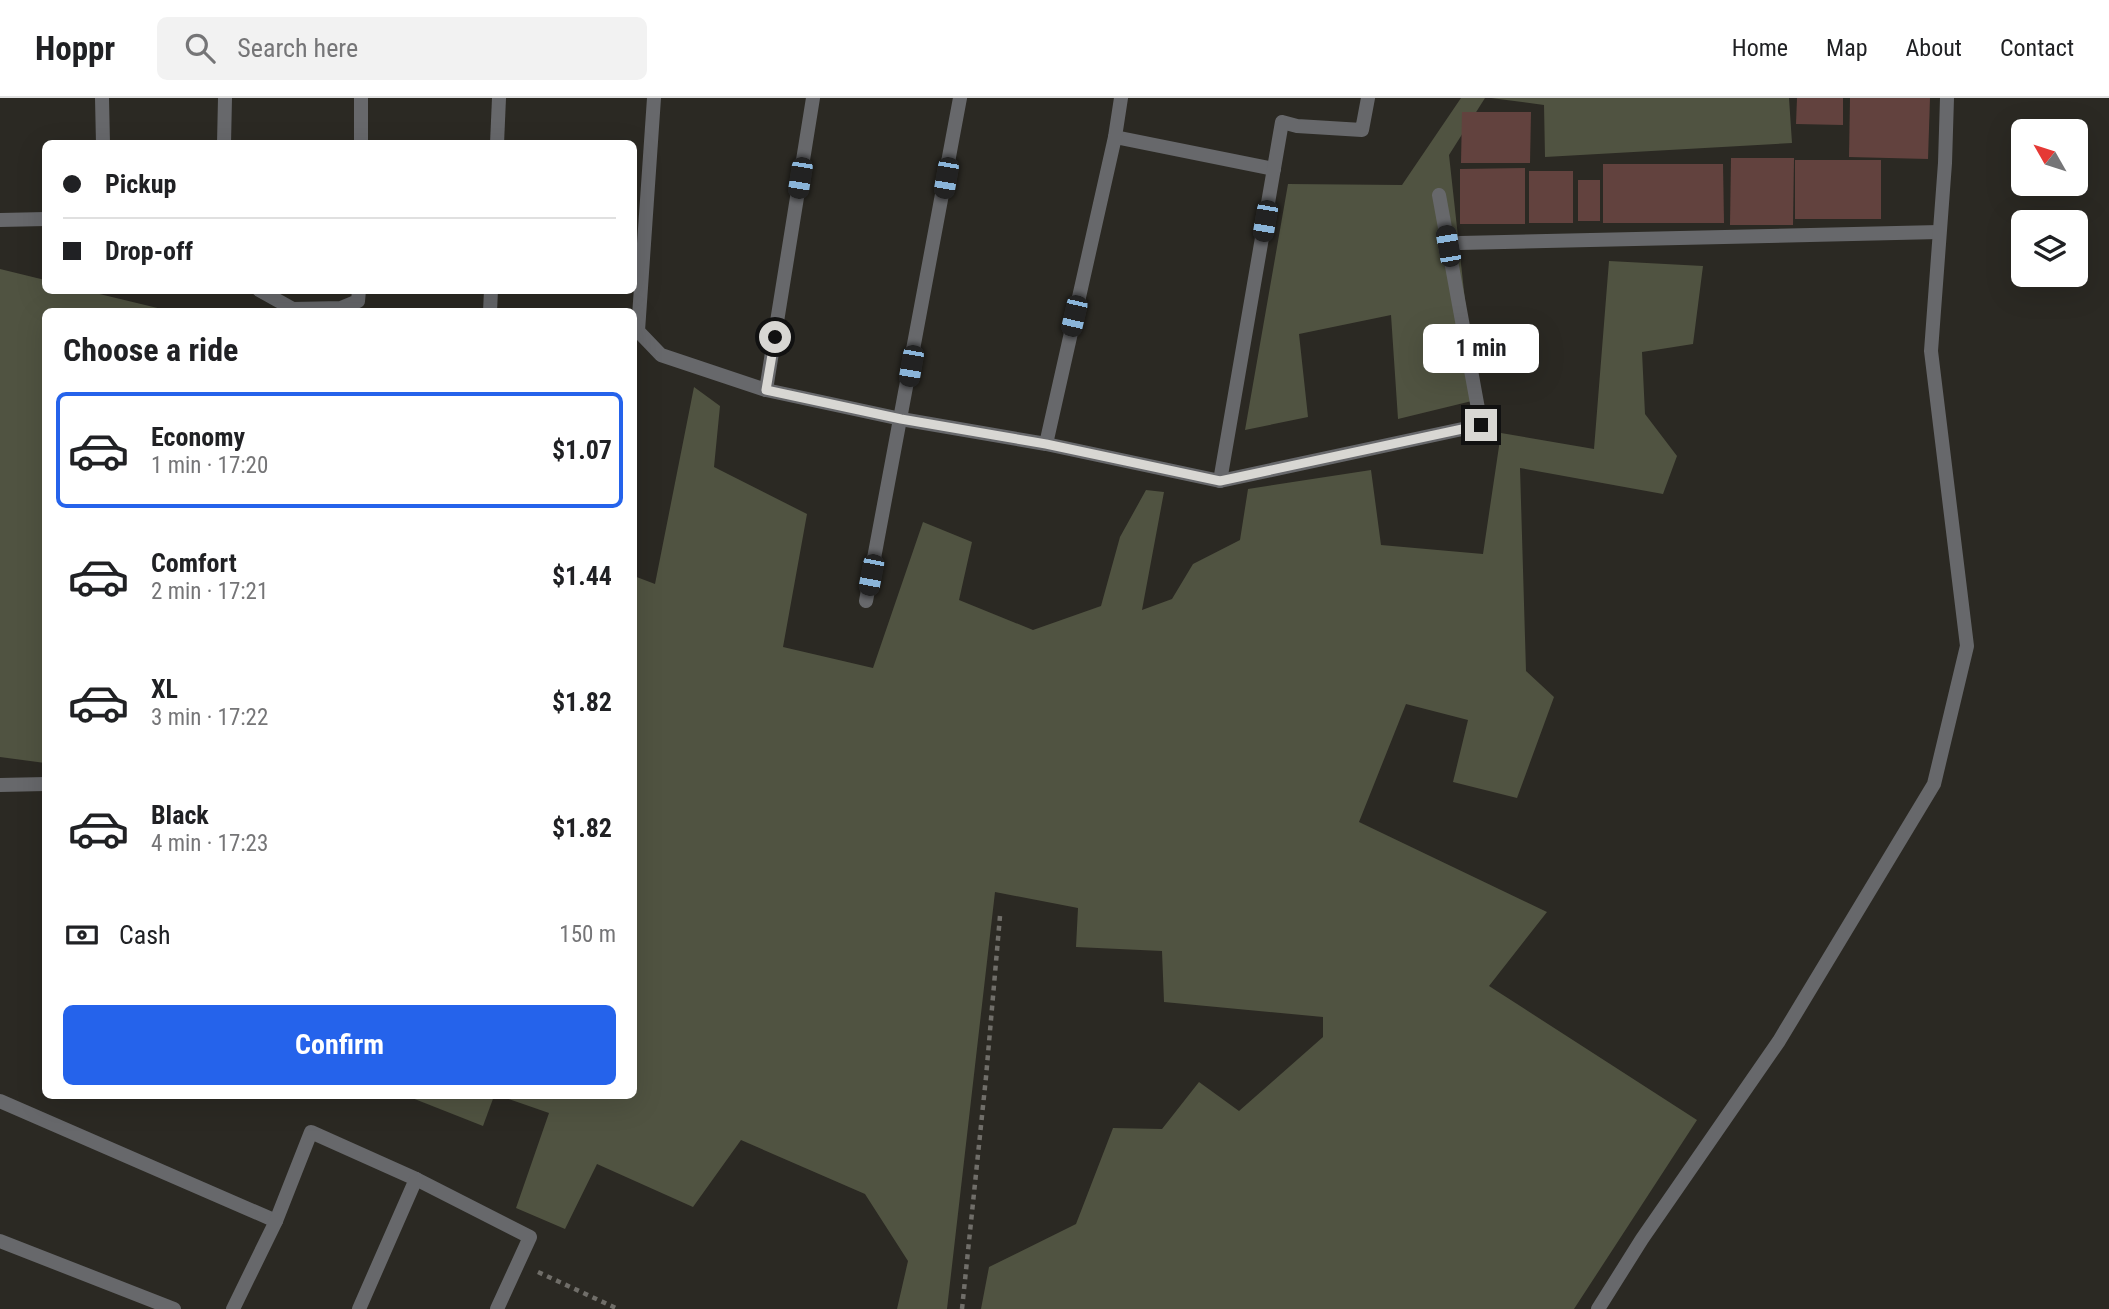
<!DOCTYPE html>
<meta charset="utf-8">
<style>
:root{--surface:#fff;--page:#f2f2f2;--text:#202124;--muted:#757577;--line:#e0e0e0;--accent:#2563eb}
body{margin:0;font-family:"Roboto Condensed",sans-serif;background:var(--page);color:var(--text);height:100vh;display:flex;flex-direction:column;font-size:26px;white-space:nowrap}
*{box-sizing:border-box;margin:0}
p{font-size:23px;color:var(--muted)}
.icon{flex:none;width:38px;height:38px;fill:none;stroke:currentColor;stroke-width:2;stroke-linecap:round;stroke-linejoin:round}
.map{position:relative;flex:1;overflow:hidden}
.sheet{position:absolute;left:42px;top:210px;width:595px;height:791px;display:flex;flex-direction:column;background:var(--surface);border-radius:10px;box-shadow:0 7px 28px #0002}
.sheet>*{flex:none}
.banner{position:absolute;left:42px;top:42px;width:595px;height:154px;border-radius:10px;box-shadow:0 7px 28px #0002;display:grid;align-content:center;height:154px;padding:0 21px;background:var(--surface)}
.needle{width:46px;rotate:309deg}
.fabs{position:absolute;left:2011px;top:21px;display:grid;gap:14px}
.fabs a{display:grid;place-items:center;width:77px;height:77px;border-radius:10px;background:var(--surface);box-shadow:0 7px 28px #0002;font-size:35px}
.end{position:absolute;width:32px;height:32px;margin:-16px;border:9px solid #d8d7d3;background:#111;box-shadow:0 0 0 4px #111}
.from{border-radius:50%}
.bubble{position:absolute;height:49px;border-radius:10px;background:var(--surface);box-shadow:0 7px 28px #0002;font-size:23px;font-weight:700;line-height:49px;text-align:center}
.car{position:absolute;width:21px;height:42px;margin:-21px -10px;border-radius:9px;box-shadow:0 0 5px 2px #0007;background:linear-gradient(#222 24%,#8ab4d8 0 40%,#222 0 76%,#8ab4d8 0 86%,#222 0)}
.banner b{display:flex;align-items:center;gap:24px;height:66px;font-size:26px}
.banner b+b{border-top:2px solid var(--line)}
.banner i{width:18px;height:18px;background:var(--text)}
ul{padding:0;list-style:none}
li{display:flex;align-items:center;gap:21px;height:116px;margin:0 14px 10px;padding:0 7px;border:4px solid transparent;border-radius:10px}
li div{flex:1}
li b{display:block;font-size:26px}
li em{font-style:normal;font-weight:700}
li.current{border-color:var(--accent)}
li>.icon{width:63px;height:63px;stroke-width:1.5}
h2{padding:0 21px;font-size:32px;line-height:84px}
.pay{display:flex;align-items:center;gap:18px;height:77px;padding:0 21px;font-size:26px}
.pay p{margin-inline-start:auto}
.cta{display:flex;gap:14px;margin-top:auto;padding:14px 21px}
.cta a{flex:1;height:80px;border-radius:10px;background:var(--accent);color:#fff;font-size:28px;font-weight:700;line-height:80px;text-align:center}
header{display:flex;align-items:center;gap:42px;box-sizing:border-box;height:98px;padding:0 35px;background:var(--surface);border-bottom:2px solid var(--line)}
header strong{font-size:33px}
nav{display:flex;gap:38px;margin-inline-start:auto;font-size:24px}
.search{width:490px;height:63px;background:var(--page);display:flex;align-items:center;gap:18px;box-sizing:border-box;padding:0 24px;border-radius:10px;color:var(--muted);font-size:26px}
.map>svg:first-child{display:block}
.green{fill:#505341}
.building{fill:#62423e}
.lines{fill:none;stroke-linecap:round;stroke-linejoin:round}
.path{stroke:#706e69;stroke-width:4.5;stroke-dasharray:5 5;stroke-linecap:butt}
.street{stroke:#67686b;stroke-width:14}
.route{stroke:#d8d7d3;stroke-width:9}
</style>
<header>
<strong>Hoppr</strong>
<div class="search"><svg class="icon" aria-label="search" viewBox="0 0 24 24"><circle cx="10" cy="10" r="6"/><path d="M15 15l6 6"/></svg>Search here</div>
<nav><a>Home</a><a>Map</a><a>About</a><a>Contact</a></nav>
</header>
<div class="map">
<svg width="2109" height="1211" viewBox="0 0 2109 1211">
<rect width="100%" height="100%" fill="#2b2923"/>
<g class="green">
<polygon points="1461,0 1485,0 1449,57 1476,302 1398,321 1391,217 1299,236 1308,319 1245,332 1288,86 1402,87"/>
<polygon points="1491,0 1789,0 1792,45 1545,59 1544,7"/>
<polygon points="1609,163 1703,168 1693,246 1642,254 1645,316 1677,358 1663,396 1520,370 1526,573 1554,599 1517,700 1453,684 1468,622 1406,606 1359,724 1547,814 1489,888 1697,1022 1574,1211 981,1211 989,1169 1076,1126 1113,1030 1162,1031 1199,984 1239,1013 1323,939 1323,919 1164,904 1162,853 1076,849 1078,810 995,794 947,1211 897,1211 908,1163 865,1096 741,1042 693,1109 597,1066 565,1131 516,1110 549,1015 500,998 634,998 634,478 655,486 694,289 720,308 714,369 807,416 783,549 873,570 923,424 972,444 959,502 1033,532 1101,508 1120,439 1146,392 1164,394 1142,512 1172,501 1193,466 1240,442 1248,391 1371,372 1381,447 1483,456 1501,335 1594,351"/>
<polygon points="0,171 45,182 46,192 87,193 170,213 46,214 45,665 0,659"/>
<polygon points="407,998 494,998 483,1028"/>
</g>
<g class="building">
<polygon points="1797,0 1843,0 1843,27 1796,26"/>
<polygon points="1850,0 1930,0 1928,61 1849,59"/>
<polygon points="1462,14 1531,14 1530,65 1461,65"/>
<polygon points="1731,60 1794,60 1793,127 1730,127"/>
<rect x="1795" y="62" width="86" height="59"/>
<polygon points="1603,66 1723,66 1724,125 1603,125"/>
<polygon points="1525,70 1525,126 1460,126 1460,71"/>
<rect x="1529" y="73" width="44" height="52"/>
<rect x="1578" y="82" width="22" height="41"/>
</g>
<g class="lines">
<g class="path">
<polyline points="538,1174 618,1211"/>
<polyline points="962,1211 986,979 1000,818"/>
</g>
<g class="street">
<polyline points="102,0 103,46"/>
<polyline points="654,0 638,233 661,257 766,292 901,321 1046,346 1220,383 1481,327 1439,97"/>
<polyline points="1115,39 1274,71"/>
<polyline points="224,46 225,0"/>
<polyline points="361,46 361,0"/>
<polyline points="497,46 499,0"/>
<polyline points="0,122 46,121"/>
<polyline points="1460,145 1939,134"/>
<polyline points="259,192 293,211 341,210 358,203 359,192"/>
<polyline points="490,214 491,192"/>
<polyline points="766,292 813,0"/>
<polyline points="1046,346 1115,39 1121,0"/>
<polyline points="1220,383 1282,24 1297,28 1362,32 1368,0"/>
<polyline points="866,503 960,0"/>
<polyline points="0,687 46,686"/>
<polyline points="0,1003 276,1123"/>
<polyline points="0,1143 174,1211"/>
<polyline points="233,1211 276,1123 311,1034 416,1081 530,1139 497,1211"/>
<polyline points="359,1211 416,1081"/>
<polyline points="1598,1211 1642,1141 1779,943 1934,686 1967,548 1931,253 1945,65 1947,0"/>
</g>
</g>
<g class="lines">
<polyline class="route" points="775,239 766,292 901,321 1046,346 1220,383 1481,327"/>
</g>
</svg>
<div class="fabs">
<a><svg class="needle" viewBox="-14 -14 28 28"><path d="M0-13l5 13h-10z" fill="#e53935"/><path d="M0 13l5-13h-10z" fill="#757577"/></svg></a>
<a><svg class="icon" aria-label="layers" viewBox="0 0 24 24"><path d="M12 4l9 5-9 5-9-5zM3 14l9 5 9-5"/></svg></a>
</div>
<i class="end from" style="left:775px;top:239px"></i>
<i class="end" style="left:1481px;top:327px"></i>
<div class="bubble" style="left:1423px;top:226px;width:116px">1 min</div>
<i class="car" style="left:800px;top:80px;rotate:189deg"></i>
<i class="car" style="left:946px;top:80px;rotate:190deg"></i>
<i class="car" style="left:1265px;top:123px;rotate:190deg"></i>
<i class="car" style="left:1448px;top:148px;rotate:350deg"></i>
<i class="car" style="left:1074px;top:218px;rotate:193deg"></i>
<i class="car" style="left:911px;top:268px;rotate:190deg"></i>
<i class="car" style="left:871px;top:477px;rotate:191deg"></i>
<div class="banner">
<b><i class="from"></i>Pickup</b>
<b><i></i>Drop-off</b>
</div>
<section class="sheet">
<h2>Choose a ride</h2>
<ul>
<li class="current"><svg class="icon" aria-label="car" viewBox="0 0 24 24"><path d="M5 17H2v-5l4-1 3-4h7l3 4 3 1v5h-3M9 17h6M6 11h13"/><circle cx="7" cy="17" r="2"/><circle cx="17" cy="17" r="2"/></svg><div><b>Economy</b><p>1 min · 17:20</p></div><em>$1.07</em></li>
<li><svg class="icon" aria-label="car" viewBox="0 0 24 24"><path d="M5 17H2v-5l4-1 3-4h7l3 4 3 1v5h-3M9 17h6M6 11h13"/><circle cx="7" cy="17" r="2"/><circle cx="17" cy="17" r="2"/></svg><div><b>Comfort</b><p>2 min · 17:21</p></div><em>$1.44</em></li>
<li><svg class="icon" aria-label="car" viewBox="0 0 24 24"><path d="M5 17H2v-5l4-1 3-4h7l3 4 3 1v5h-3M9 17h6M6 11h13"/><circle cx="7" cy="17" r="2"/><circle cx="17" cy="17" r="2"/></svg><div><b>XL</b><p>3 min · 17:22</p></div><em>$1.82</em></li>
<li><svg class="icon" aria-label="car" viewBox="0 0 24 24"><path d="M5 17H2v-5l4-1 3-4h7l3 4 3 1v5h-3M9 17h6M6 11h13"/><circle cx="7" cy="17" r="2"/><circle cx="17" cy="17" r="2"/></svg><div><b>Black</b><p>4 min · 17:23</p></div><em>$1.82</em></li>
</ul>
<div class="pay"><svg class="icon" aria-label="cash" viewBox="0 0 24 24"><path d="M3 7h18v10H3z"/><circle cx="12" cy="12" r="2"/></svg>Cash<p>150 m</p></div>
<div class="cta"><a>Confirm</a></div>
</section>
</div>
